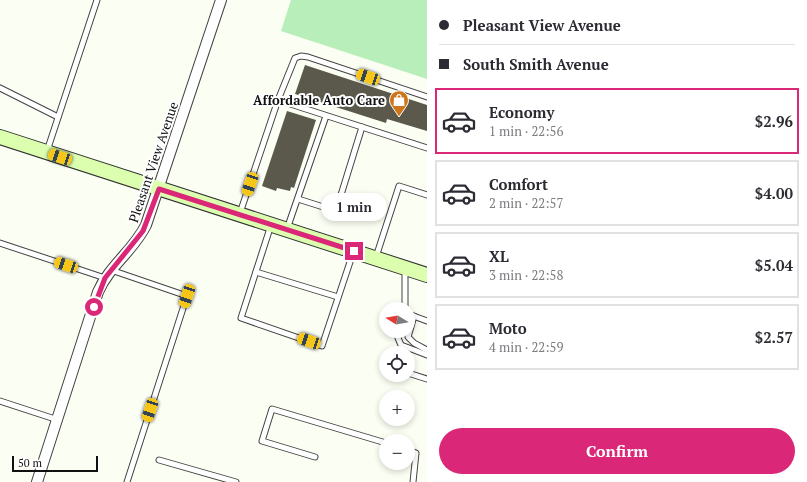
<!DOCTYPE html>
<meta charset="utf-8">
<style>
:root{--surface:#fff;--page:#f2f2f3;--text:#2b2b33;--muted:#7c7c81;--line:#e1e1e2;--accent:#db2777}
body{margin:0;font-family:"PT Serif",serif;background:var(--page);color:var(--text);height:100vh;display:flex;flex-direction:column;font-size:15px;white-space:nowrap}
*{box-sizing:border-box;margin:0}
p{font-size:13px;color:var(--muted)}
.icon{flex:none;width:22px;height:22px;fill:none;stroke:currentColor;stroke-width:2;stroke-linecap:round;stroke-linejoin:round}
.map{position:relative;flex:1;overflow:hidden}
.sheet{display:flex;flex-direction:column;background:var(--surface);width:380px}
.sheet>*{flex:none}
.guide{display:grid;align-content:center;height:88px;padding:0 12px;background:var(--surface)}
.needle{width:26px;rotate:281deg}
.controls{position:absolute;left:379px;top:302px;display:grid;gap:8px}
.controls a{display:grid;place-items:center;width:36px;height:36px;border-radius:50%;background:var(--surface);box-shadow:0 2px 6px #0003;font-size:20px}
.scale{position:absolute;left:12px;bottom:10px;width:86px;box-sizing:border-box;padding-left:4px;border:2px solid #101010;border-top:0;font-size:11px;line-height:14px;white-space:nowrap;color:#101010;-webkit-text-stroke:3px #fff;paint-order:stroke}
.end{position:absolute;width:18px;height:18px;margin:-9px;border:5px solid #db2777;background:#fff;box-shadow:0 0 0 2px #fff}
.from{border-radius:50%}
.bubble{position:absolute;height:28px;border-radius:14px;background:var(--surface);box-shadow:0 2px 6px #0003;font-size:13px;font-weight:700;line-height:28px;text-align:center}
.car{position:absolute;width:12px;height:24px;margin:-12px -6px;border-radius:5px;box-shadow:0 0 3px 1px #0007;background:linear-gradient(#f5c518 24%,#345 0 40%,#f5c518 0 76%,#345 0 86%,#f5c518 0)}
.guide b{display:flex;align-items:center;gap:14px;height:38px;font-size:15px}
.guide b+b{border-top:1px solid var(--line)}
.guide i{width:10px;height:10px;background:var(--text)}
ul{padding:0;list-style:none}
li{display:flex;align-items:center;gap:12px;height:66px;margin:0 8px 6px;padding:0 4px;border:2px solid var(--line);border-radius:0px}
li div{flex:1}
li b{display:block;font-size:15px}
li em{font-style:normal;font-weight:700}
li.on{border-color:var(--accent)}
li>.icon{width:36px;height:36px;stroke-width:1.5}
.cta{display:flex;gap:8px;margin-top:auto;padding:8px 12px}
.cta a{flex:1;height:46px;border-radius:24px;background:var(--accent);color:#fff;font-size:16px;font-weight:700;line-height:46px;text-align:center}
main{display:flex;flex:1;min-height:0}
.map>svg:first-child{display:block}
.green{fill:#b8eeba}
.building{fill:#5a594b}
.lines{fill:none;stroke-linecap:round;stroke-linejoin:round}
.service-casing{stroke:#434343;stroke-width:7}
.minor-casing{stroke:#434343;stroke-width:12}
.secondary-casing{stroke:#323232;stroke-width:16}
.service{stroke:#fff;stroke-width:5}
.minor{stroke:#fff;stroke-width:10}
.secondary{stroke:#dbffae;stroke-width:14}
.route{stroke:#db2777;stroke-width:5}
.labels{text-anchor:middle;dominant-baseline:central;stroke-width:4;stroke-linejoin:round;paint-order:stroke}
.poi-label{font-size:13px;font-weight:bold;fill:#101010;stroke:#fff;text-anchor:end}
.street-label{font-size:13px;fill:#101010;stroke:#fff}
</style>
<main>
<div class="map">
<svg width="427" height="482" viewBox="0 0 427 482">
<rect width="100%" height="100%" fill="#fbfff3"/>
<polygon class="green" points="291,0 427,0 427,79 281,31"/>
<g class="building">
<polygon points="305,65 427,105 427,131 387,119 386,123 295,94"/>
<polygon points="287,111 316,120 294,188 291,187 290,191 277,188 276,191 262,186"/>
</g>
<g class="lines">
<defs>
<g id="service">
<polyline points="0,88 58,117"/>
<polyline points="278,100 295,58 301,56 308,57 427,97"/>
<polyline points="47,151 97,0"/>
<polyline points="298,199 336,211 362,127"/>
<polyline points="240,213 278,100 427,148"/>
<polyline points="271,225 241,318 322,346 353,253"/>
<polyline points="287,229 326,116"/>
<polyline points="0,243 105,278"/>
<polyline points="376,257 399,186 427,195"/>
<polyline points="111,270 187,296 127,482"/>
<polyline points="405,270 405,309"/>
<polyline points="256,272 338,297"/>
<polyline points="408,314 427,321"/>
<polyline points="414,316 408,337 414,343 427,350"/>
<polyline points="400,331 398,338 401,345 427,355"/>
<polyline points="408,373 427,379"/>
<polyline points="0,401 58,420"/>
<polyline points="408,450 416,453 413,482"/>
<polyline points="315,457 262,441 272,409 386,443"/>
<polyline points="159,460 236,482"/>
</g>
<path id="minor" d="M37 482 98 292C109 266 134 250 146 225L221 0"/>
<polyline id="secondary" points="0,137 427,275"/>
</defs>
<use href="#service" class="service-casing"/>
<use href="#minor" class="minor-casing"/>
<use href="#secondary" class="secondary-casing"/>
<use href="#service" class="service"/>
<use href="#minor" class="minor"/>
<use href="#secondary" class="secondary"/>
</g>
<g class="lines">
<polyline class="route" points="94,307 105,278 143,231 159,189 354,251"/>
</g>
<defs>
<symbol id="shop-pin" viewBox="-11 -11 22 30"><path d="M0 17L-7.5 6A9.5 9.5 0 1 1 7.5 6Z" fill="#ce751a" stroke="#fff"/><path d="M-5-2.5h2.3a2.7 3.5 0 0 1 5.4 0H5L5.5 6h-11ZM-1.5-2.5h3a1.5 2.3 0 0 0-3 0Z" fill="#fff"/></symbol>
</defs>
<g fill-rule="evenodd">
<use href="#shop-pin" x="388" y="89" width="22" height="30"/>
</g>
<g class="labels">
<g class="poi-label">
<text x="385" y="100">Affordable Auto Care</text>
</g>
<g class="street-label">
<text transform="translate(153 162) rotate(-71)">Pleasant View Avenue</text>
</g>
</g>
</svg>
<div class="controls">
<a><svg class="needle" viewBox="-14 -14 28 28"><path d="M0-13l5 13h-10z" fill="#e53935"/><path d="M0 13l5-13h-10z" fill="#7c7c81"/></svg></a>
<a><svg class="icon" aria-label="locate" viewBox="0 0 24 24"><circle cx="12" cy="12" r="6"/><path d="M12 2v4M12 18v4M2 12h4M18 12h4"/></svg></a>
<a>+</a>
<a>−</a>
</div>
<div class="scale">50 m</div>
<i class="end from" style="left:94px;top:307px"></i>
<i class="end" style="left:354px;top:251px"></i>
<div class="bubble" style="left:321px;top:193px;width:66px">1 min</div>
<i class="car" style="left:368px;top:77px;rotate:289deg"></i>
<i class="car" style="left:60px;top:157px;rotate:288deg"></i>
<i class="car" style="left:250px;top:184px;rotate:199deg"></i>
<i class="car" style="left:66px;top:265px;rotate:288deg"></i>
<i class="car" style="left:187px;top:296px;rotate:198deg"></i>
<i class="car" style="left:309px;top:341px;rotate:289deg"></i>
<i class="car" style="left:150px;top:410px;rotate:198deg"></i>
</div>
<section class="sheet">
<div class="guide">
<b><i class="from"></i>Pleasant View Avenue</b>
<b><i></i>South Smith Avenue</b>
</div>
<ul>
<li class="on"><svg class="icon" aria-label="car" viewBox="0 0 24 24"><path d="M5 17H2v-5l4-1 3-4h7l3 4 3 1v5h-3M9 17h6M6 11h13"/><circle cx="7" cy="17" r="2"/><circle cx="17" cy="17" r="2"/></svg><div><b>Economy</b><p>1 min · 22:56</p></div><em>$2.96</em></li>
<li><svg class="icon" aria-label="car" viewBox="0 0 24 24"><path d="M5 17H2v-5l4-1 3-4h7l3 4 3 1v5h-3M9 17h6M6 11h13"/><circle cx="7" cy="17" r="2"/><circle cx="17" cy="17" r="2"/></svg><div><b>Comfort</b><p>2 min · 22:57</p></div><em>$4.00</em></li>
<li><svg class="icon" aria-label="car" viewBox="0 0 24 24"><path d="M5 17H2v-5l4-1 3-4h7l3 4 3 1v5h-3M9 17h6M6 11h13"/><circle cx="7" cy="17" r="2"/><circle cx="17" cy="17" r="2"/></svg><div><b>XL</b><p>3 min · 22:58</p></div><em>$5.04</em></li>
<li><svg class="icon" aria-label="car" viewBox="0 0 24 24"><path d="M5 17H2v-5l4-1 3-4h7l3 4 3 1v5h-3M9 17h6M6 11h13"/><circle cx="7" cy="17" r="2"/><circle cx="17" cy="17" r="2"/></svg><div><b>Moto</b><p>4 min · 22:59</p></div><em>$2.57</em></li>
</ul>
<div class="cta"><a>Confirm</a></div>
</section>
</main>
